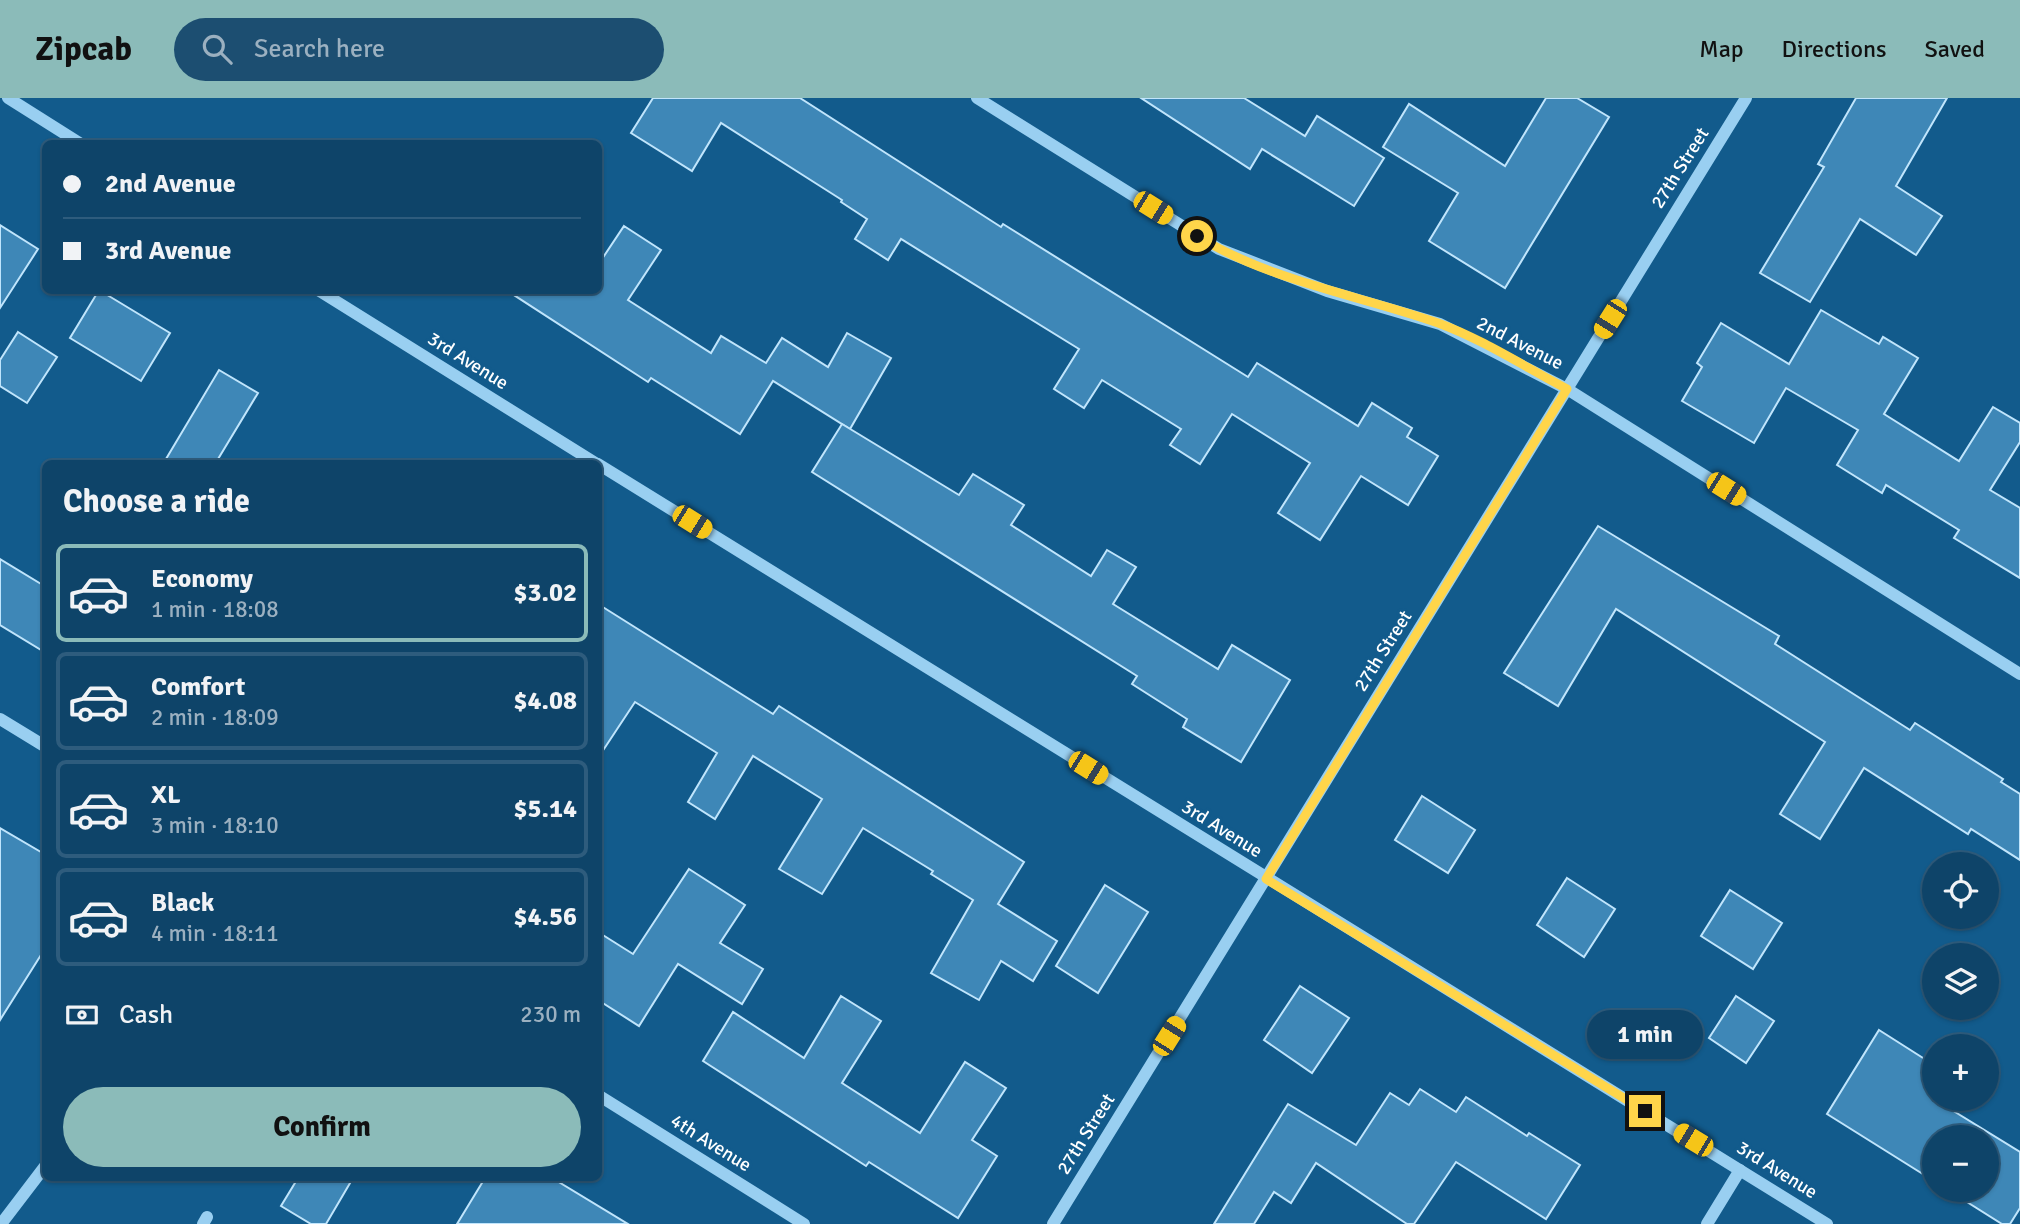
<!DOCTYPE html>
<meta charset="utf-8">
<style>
:root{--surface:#0e4469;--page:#1c4e71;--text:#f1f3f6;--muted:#9bb0c0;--line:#2e5c7d;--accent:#8bbbb9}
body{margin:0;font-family:Signika,sans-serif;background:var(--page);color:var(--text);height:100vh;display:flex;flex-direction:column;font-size:26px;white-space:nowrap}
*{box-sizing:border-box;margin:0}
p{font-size:23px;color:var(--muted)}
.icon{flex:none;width:38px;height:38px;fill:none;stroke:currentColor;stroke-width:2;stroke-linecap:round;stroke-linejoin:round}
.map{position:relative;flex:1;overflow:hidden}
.sheet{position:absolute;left:42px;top:362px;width:560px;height:721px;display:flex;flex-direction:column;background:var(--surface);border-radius:10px;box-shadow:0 2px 5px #0004,0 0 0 2px var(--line)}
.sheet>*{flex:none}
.banner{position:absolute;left:42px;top:42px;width:560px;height:154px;border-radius:10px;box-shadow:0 2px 5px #0004,0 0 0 2px var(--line);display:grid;align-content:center;height:154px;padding:0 21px;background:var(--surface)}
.tools{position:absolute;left:1922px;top:754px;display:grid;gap:14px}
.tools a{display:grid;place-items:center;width:77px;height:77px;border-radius:50%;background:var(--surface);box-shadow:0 2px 5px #0004,0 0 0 2px var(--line);font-size:35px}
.end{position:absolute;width:32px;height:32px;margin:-16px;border:9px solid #ffd54a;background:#111;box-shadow:0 0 0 4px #111}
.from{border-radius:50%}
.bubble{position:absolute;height:49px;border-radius:24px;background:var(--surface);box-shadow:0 2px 5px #0004,0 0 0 2px var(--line);font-size:23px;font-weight:700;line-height:49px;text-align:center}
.car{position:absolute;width:21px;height:42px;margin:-21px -10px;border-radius:9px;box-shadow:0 0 5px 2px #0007;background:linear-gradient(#f5c518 24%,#345 0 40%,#f5c518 0 76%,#345 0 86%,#f5c518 0)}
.banner b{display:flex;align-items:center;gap:24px;height:66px;font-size:26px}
.banner b+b{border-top:2px solid var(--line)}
.banner i{width:18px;height:18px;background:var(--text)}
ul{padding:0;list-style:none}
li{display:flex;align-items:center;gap:21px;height:98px;margin:0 14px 10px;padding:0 7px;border:4px solid var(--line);border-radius:10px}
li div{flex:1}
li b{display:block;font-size:26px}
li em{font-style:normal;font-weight:700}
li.active{border-color:var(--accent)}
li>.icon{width:63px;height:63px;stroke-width:1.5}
h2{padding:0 21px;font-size:32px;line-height:84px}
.pay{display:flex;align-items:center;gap:18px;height:77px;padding:0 21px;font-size:26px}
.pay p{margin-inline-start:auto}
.primary-button{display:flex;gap:14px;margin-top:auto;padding:14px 21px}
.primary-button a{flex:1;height:80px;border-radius:42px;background:var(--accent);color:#111;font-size:28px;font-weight:700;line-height:80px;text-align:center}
header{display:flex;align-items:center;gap:42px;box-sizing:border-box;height:98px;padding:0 35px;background:var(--accent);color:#111}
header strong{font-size:33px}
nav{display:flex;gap:38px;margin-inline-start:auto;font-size:24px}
.search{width:490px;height:63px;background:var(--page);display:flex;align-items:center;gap:18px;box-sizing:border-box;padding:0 24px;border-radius:38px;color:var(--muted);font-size:26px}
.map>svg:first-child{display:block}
.building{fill:#3e87b7;stroke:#c0e5fc;stroke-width:2}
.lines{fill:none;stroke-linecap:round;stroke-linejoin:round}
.minor{stroke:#99cff1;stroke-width:12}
.route{stroke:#ffd54a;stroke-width:9}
.labels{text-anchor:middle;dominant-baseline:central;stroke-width:6;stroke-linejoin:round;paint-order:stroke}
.street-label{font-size:19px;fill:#fff;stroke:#125b8c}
</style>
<header>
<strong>Zipcab</strong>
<div class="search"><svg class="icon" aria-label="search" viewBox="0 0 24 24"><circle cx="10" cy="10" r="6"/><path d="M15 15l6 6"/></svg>Search here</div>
<nav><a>Map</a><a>Directions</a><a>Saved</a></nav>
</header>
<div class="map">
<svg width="2020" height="1126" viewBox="0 0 2020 1126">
<rect width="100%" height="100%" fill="#125b8c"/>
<g class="building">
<polygon points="653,0 800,0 1001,129 1003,126 1248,279 1257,265 1358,328 1372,305 1412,330 1407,339 1438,358 1408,407 1361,378 1320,442 1278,415 1310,365 1232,316 1200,366 1170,347 1181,331 1102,282 1084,310 1054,291 1079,251 901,141 888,162 855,141 867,121 841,104 842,102 721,25 692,73 631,35"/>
<polygon points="1141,0 1244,0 1305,38 1317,18 1384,60 1354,108 1262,51 1250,71"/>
<polygon points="1546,0 1577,0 1609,19 1505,190 1429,143 1458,95 1383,49 1409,6 1505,68"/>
<polygon points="1856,0 1947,0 1896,88 1942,118 1916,157 1860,121 1810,204 1760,175 1824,69 1818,66"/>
<polygon points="0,127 38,151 0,210"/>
<polygon points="624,128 661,152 628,202 711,255 721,238 766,265 782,240 828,269 847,235 891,260 850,331 773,283 740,336 651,280 648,284 506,192 598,192 598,167"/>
<polygon points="99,192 170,235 141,283 70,240"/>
<polygon points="1821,212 1879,246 1883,239 1918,260 1884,316 1959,363 1993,309 2020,325 2020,344 1990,392 2020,410 2020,480 1954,440 1959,432 1886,387 1882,395 1837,367 1858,332 1786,290 1754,345 1682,303 1702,269 1697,265 1721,225 1789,266"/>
<polygon points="18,234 57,259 27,305 0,288 0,262"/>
<polygon points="219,272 258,295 215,366 163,366"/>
<polygon points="842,326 959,397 973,376 1024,407 1011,427 1091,478 1107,452 1136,469 1113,506 1218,571 1232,547 1290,582 1241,664 1183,629 1187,621 1132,586 1137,578 812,374"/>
<polygon points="1598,428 1779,538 1775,546 1910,632 1915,625 2003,681 2001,684 2020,696 2020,762 1971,731 1968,736 1864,670 1820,741 1780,716 1825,644 1616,511 1558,608 1504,575"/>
<polygon points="0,461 46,489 46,555 0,527"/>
<polygon points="598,506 773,616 779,608 1024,764 998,806 1057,843 1033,883 1001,863 979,902 931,875 973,802 931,776 933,773 863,730 822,796 779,771 822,701 753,658 715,721 688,704 717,655 635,604 598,660"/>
<polygon points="1422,698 1475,732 1448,775 1395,742"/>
<polygon points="0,730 46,757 46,849 0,922"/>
<polygon points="689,771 745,807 720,845 763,871 742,906 678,866 639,928 598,902 598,834 633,856"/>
<polygon points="1567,780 1615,811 1584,859 1537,827"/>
<polygon points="1105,787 1148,814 1098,895 1056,868"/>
<polygon points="1730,792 1782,825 1753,871 1701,838"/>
<polygon points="1300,888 1349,920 1312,975 1264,942"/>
<polygon points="841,898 881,923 842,985 920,1035 965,964 1006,990 972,1042 997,1058 958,1120 869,1064 866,1068 703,963 733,914 804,960"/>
<polygon points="1736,898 1774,923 1746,965 1709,940"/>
<polygon points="1879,932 1934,967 1934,1001 2020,1054 2020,1110 2010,1126 2002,1126 1948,1092 1986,1092 1986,1040 1934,1040 1934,1083 1827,1016"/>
<polygon points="1420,991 1456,1014 1466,999 1527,1038 1529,1035 1580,1067 1546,1121 1456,1064 1414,1126 1407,1126 1316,1065 1291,1105 1274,1094 1254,1126 1214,1126 1288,1006 1356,1047 1390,995 1409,1007"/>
<polygon points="298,1080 353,1080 326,1126 311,1126 281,1108"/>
<polygon points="485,1080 552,1080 628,1126 457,1126"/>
</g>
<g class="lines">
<g class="minor">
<polyline points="8,0 81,46"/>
<polyline points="977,0 1219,151 1327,193 1440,226 1567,291 2020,576"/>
<polyline points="318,192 597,366"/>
<polyline points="598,366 1827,1126"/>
<polyline points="0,621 46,649"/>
<polyline points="598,997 804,1126"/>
<polyline points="1,1126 46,1067"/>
<polyline points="203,1126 207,1119"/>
<polyline points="1053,1126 1746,0"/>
<polyline points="1707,1126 1740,1072"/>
</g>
</g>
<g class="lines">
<path class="route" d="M1197 138C1270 183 1358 197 1438 225 1482 241 1525 269 1567 291L1266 781 1645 1013"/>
</g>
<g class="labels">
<g class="street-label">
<text transform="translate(1680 70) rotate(-58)">27th Street</text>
<text transform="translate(1520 245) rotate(27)">2nd Avenue</text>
<text transform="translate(468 263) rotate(32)">3rd Avenue</text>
<text transform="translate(1383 553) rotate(-58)">27th Street</text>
<text transform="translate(1222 731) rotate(32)">3rd Avenue</text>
<text transform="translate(1086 1036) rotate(-58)">27th Street</text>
<text transform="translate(711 1045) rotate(32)">4th Avenue</text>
<text transform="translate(1777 1072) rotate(32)">3rd Avenue</text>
</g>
</g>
</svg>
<div class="tools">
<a><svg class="icon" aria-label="locate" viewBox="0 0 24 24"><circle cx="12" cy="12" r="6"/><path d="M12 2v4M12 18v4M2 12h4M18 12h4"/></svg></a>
<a><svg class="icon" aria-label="layers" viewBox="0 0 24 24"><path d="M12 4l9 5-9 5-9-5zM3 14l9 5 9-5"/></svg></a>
<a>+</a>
<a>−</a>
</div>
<i class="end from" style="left:1197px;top:138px"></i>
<i class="end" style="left:1645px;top:1013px"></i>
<div class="bubble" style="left:1587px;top:912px;width:116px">1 min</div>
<i class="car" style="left:1153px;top:110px;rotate:122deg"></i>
<i class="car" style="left:1610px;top:221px;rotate:212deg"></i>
<i class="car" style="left:1726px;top:391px;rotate:122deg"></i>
<i class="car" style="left:692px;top:424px;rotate:122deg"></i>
<i class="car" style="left:1088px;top:670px;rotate:122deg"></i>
<i class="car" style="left:1169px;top:938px;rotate:32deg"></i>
<i class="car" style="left:1693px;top:1042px;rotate:301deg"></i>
<div class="banner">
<b><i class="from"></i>2nd Avenue</b>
<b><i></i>3rd Avenue</b>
</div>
<section class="sheet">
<h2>Choose a ride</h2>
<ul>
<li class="active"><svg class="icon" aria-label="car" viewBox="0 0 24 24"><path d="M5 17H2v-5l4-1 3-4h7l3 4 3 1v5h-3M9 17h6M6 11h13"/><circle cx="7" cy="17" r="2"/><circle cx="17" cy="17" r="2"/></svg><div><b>Economy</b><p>1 min · 18:08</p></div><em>$3.02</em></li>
<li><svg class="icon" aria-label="car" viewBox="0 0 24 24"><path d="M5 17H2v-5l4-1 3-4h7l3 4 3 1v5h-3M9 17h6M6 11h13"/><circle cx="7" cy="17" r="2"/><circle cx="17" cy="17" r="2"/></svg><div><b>Comfort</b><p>2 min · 18:09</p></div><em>$4.08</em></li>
<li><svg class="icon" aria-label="car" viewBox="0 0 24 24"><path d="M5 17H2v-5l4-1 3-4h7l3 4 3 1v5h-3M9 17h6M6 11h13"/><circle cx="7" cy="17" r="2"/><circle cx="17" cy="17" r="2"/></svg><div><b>XL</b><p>3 min · 18:10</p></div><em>$5.14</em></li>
<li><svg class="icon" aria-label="car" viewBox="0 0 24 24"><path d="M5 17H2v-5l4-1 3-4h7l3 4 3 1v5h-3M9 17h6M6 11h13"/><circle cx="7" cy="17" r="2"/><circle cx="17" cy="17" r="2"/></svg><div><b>Black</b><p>4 min · 18:11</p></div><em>$4.56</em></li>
</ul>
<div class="pay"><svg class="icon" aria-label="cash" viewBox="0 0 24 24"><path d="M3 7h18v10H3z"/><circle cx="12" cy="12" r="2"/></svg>Cash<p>230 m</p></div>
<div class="primary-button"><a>Confirm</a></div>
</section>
</div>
